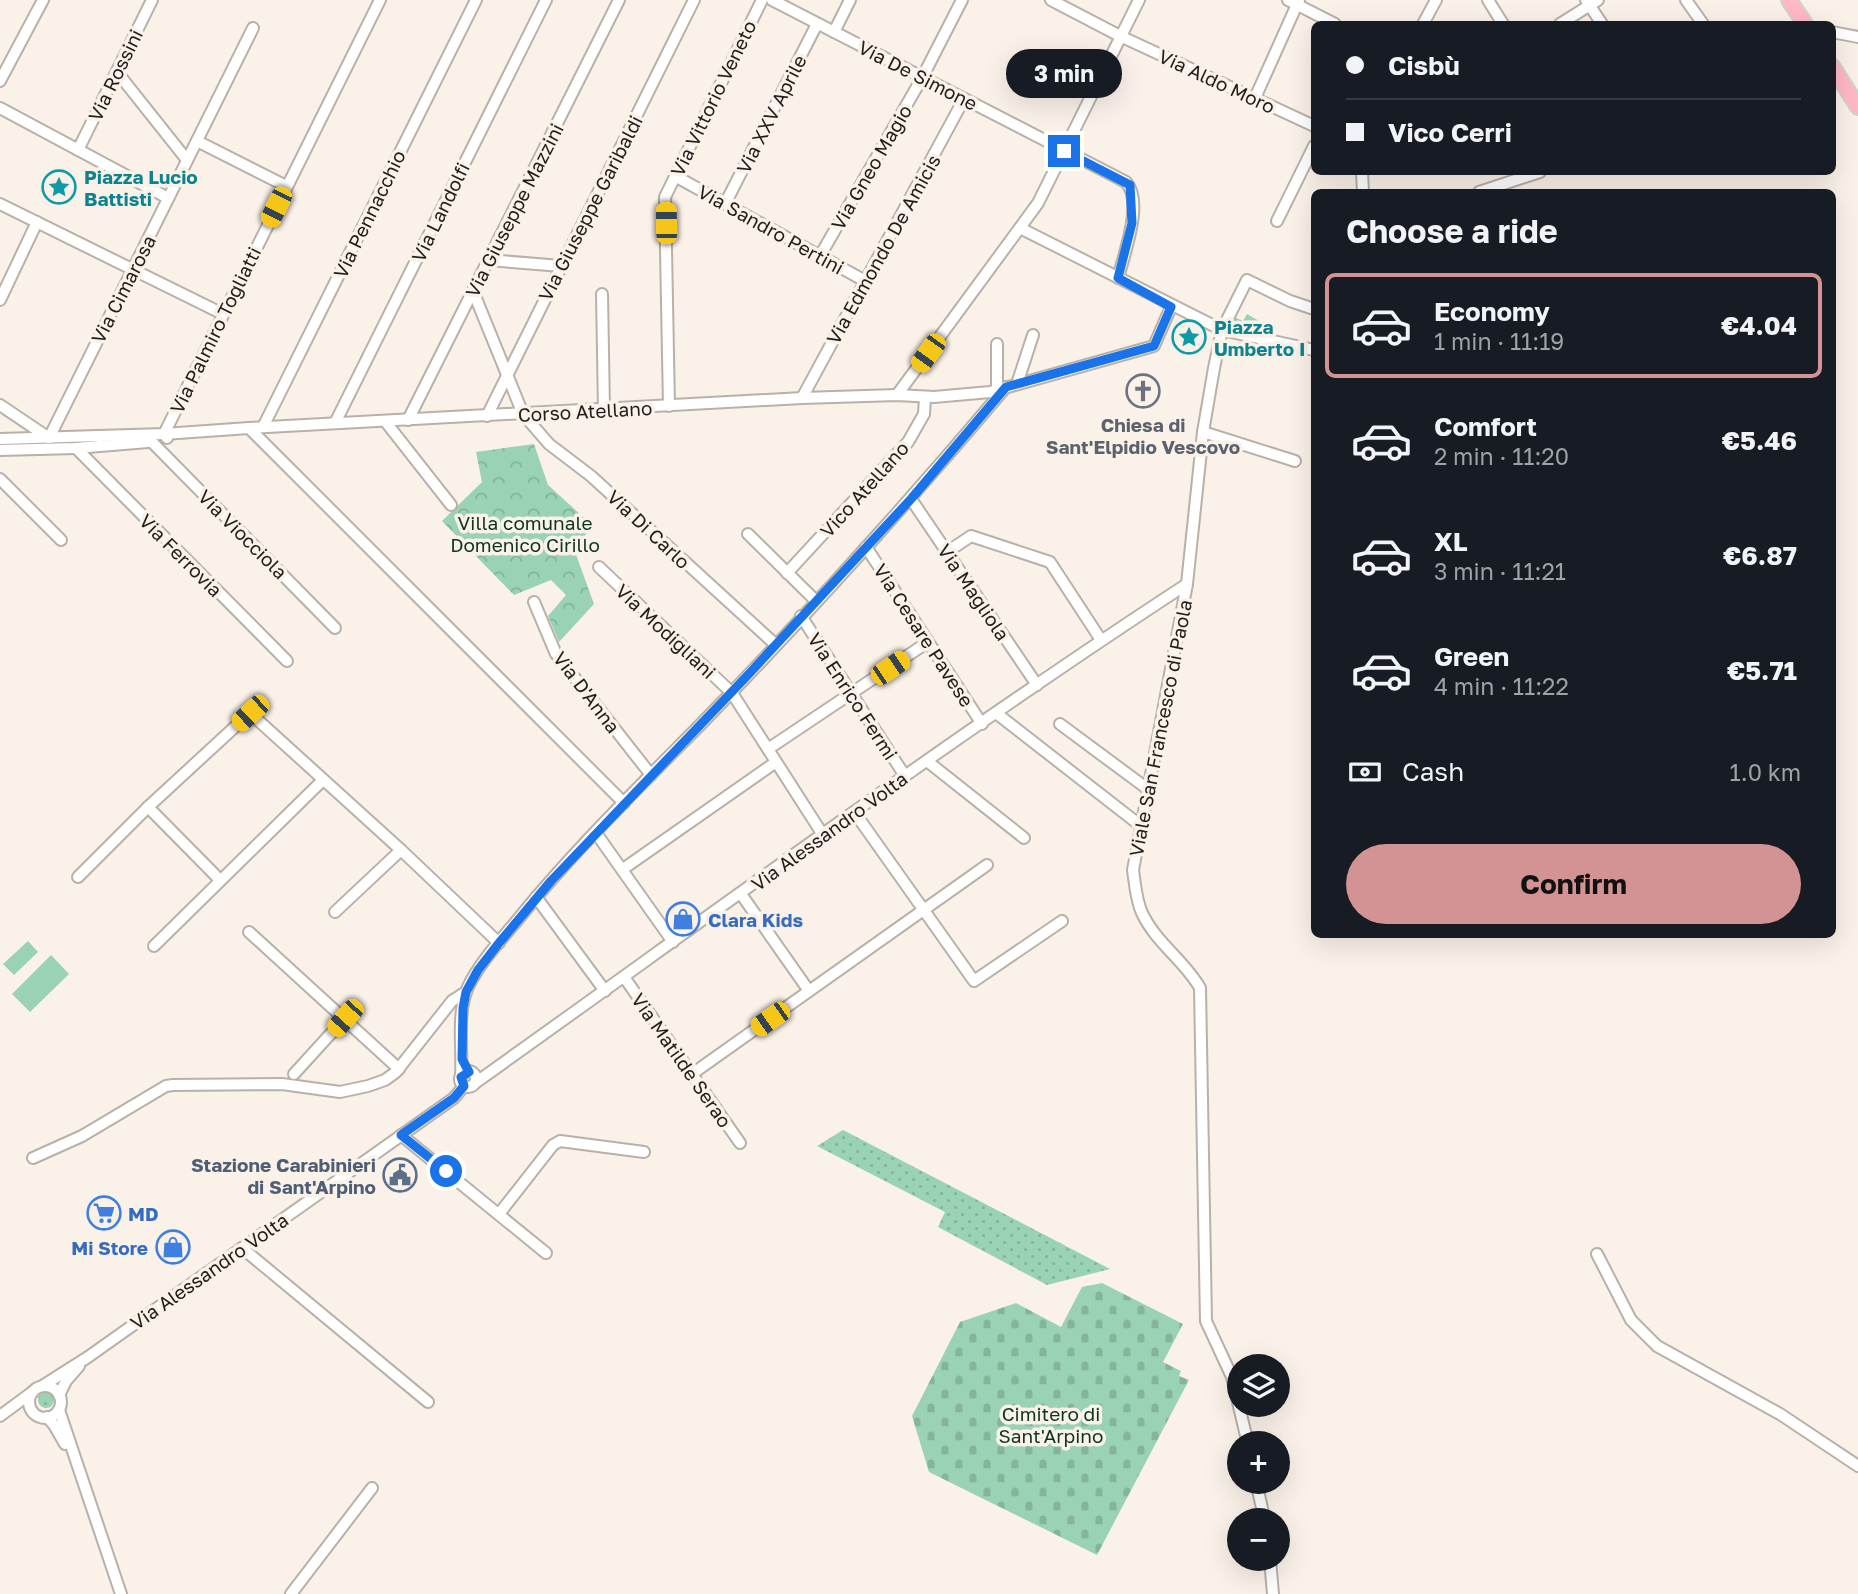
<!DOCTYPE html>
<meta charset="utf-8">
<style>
:root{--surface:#171b24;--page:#242831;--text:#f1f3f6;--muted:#9ea1a6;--line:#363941;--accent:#d39394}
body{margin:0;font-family:"Golos Text",sans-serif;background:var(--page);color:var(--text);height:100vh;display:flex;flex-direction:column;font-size:26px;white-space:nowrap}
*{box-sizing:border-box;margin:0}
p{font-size:23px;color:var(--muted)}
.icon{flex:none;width:38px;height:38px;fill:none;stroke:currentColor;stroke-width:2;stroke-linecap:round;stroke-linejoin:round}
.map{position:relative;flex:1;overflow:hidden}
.details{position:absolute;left:1311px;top:189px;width:525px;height:749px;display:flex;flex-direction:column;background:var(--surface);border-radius:10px;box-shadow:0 7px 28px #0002}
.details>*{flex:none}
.guide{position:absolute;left:1311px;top:21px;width:525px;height:154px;border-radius:10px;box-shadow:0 7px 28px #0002;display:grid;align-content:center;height:154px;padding:0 35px;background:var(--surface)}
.tools{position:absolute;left:1227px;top:1354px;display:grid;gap:14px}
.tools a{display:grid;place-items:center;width:63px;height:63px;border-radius:50%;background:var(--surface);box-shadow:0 7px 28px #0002;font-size:35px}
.end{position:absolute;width:32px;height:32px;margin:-16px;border:9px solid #1a73e8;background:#fff;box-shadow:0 0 0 4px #fff}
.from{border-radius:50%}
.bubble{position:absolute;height:49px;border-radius:24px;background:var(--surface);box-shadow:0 7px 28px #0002;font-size:23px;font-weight:700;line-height:49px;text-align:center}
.car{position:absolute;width:21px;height:42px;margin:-21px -10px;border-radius:9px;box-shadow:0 0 5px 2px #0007;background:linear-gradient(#f5c518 24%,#345 0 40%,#f5c518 0 76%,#345 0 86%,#f5c518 0)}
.guide b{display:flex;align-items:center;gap:24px;height:66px;font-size:26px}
.guide b+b{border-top:2px solid var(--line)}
.guide i{width:18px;height:18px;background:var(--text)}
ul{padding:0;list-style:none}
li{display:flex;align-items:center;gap:21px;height:105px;margin:0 14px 10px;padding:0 21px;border:4px solid transparent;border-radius:10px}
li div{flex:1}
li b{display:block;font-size:26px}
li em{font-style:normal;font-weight:700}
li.current{border-color:var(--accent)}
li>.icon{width:63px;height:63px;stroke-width:1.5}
h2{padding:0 35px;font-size:32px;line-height:84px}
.pay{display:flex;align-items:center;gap:18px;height:77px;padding:0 35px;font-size:26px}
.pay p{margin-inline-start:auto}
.cta{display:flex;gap:14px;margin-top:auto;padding:14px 35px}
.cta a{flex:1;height:80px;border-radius:42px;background:var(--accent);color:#111;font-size:28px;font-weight:700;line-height:80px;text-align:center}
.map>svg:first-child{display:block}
.grass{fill:url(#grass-dots)}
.cemetery{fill:url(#cemetery-stones)}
.park{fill:url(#park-crowns)}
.garden{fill:#99d2b4}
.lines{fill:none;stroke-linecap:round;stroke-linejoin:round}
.minor-casing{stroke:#b9b1a8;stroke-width:14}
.major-casing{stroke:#d2d2d1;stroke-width:18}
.minor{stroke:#fff;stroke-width:10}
.major{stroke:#ffb9c5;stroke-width:14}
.route{stroke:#1a73e8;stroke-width:9}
.labels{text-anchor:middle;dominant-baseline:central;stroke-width:7;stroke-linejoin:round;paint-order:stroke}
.street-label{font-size:19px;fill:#201d1a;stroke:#faf1e8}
.culture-label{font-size:19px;font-weight:bold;fill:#0d838f;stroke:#faf1e8;text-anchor:start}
.worship-label{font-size:19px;font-weight:bold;fill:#5b616d;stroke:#faf1e8}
.park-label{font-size:19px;fill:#0c3523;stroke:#faf1e8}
.shop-label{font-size:19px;font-weight:bold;fill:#366cbe;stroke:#faf1e8;text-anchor:start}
.service-label{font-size:19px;font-weight:bold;fill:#4e5e75;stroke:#faf1e8;text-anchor:end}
</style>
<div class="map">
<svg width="1858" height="1594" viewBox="0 0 1858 1594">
<defs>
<pattern id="grass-dots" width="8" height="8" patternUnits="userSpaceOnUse" patternTransform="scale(1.75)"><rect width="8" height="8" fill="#99d2b4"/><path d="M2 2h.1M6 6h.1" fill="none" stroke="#84b49a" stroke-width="1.8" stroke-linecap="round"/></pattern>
<pattern id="cemetery-stones" width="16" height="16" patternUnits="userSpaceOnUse" patternTransform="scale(1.75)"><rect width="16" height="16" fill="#99d2b4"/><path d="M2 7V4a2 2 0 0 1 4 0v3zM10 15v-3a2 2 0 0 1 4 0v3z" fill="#84b49a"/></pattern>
<pattern id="park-crowns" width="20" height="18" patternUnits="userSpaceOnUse" patternTransform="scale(1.75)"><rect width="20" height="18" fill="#99d2b4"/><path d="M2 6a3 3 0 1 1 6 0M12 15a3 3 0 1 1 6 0" fill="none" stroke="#84b49a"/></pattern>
</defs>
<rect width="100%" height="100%" fill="#faf1e8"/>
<g class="grass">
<polygon points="843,1130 1110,1269 1047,1285 938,1227 945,1212 817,1146"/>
<circle cx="46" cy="1400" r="8"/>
</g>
<polygon class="cemetery" points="1102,1283 1183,1324 1163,1362 1181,1371 1179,1376 1189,1380 1097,1555 929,1472 912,1416 960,1322 1016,1303 1061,1327 1082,1287"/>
<g class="park">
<polygon points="1247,314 1266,325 1261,338 1226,330 1232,316 1243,321"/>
<polygon points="534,444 548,485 593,526 574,549 594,604 559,642 548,616 566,595 551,580 514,595 442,521 482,482 476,452"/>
</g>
<g class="garden">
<polygon points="28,941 38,952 14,975 3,964"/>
<polygon points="51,955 69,974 30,1012 12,994"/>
</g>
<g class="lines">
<defs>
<g id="minor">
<path d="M772 0 1126 182C1144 202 1124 254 1118 278"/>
<polyline points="1051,0 1120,36 1314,126"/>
<polyline points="1288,0 1335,24"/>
<polyline points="1488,0 1503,24"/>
<polyline points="1586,0 1602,24"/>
<polyline points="1686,0 1703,24"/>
<polyline points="1423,24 1436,0"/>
<polyline points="1560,24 1598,0"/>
<polyline points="834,32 850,0"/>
<polyline points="1832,32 1858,37"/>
<polyline points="117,72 187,160"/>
<polyline points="0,81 43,0"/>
<polyline points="1255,98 1299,0"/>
<polyline points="0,108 168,198"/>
<polyline points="197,141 286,186"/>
<polyline points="78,150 152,0"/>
<polyline points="1362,172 1363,192"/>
<polyline points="675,176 867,282"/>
<polyline points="1479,192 1540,172"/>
<polyline points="0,204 223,314"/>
<polyline points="725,204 817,24"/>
<polyline points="1277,221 1314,146"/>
<polyline points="1020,228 1222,330 1314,350"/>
<polyline points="820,256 922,78 962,0"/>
<polyline points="488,260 561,266"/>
<polyline points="473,291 523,414 549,444 591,476 776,645"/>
<polyline points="602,294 604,410"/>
<polyline points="0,300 37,222"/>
<polyline points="1017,384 1033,335"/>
<polyline points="997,390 997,344"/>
<polyline points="897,395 1038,203 1139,0"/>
<polyline points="802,398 964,99"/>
<polyline points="0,405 49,438 253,28"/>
<polyline points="669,406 665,197 762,0"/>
<polyline points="487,416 694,0"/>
<polyline points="408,420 619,0"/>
<polyline points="385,421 451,505"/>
<polyline points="335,423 546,0"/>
<polyline points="263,427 476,0"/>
<polyline points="249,428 624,803"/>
<polyline points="1203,432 1295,461"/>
<polyline points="167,438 164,434 380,0"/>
<polyline points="0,439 164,434 249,428 802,398 897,395 934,397 990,392 1154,346 1171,307"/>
<polyline points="151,441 335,628"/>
<polyline points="76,448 287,661"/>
<polyline points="0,450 76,448 148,442"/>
<polyline points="0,479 61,540"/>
<polyline points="911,499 1037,685"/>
<polyline points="748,534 816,601"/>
<polyline points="866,547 982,724"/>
<polyline points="947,552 971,536 1050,562 1101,640"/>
<polyline points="599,567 732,693 823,835"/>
<polyline points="787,573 908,442 924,414 925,397"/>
<polyline points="534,602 556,654 651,775"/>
<polyline points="801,616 905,776"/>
<polyline points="996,713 1141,826"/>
<polyline points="1060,724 1149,790"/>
<polyline points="768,749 928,642"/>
<polyline points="927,761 1024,838"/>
<polyline points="148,807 220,880"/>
<polyline points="855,813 974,981 1062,921"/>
<polyline points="596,833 673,942"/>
<polyline points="623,869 776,762"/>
<polyline points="78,877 148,807 250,713 401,850 499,943"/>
<polyline points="741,894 809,991"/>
<polyline points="536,897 605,991"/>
<polyline points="335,912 401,850"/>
<polyline points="249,932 399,1069"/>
<polyline points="154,946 323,780"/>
<polyline points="624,977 740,1143"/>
<circle cx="468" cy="1079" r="8"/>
<polyline points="294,1074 345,1018"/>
<polyline points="692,1074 987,865"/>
<path d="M461 1077C463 1049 456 1014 468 987 479 964 498 943 515 923 572 852 639 787 703 722 808 614 909 502 1006 387"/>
<path d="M475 1083C711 915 945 742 1187 584"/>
<polyline points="401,1135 546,1253"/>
<polyline points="33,1158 82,1136 166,1086 173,1085 282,1084 340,1092 368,1086 385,1080 396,1072 452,1001 466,992"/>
<polyline points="499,1214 553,1145 560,1141 644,1152"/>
<polyline points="242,1248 428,1402"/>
<polyline points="1597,1254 1631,1320 1657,1346 1780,1414 1858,1466"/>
<polyline points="44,1385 88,1357 454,1098 464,1086"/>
<circle cx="45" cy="1402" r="16"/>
<polyline points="59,1395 66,1381 79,1366"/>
<polyline points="59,1410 121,1594"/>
<polyline points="0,1416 31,1393"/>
<polyline points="47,1417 54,1425 65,1444"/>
<path d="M1248 1444 1232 1377 1206 1321 1200 988C1185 961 1156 943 1142 913 1136 900 1135 884 1133 870L1187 584 1203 432 1214 368 1222 330 1247 280 1290 301 1314 309"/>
<polyline points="1256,1482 1265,1521"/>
<polyline points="1270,1559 1273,1594"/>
<polyline points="291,1594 372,1488"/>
</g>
<g id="major">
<polyline points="1789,0 1805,24"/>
<polyline points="1832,66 1858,107"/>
</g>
</defs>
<use href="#minor" class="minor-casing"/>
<use href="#major" class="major-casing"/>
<use href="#minor" class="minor"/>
<use href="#major" class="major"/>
</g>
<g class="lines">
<polyline class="route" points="446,1171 401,1135 454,1098 464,1086 461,1077 469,1072 462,1059 463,1008 466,992 478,970 499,943 551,881 746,677 911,499 1006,387 1154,346 1171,307 1118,278 1132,223 1130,185 1064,151"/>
</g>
<defs>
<symbol id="sight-ring" viewBox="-11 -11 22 22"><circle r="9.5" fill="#faf1e8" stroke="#0f9aa8" stroke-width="1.5"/><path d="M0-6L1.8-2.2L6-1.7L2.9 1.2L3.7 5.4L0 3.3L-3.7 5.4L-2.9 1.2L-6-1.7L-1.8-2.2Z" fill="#0f9aa8"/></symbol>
<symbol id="church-ring" viewBox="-11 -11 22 22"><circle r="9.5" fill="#faf1e8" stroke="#6b7280" stroke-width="1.5"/><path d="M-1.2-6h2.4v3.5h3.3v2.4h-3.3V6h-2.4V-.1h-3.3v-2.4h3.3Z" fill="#6b7280"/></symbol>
<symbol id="shop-ring" viewBox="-11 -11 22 22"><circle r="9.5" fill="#faf1e8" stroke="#3f7fe0" stroke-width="1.5"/><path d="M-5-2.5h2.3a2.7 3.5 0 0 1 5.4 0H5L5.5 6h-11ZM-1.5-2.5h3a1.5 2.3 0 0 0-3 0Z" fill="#3f7fe0"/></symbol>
<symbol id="civic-ring" viewBox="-11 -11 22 22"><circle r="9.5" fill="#faf1e8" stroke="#5c6f8a" stroke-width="1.5"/><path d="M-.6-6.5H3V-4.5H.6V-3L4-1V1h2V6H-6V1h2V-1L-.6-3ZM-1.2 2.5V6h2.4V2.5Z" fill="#5c6f8a"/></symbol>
<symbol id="supermarket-ring" viewBox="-11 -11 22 22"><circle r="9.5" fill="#faf1e8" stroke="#3f7fe0" stroke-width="1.5"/><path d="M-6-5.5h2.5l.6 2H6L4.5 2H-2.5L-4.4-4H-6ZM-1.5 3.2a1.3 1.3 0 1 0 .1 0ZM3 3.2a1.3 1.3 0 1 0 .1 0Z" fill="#3f7fe0"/></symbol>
</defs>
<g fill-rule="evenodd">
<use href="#sight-ring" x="40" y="168" width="38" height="38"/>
<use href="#sight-ring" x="1170" y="318" width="38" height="38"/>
<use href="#church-ring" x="1124" y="372" width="38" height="38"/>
<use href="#shop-ring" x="664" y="900" width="38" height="38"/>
<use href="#civic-ring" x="381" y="1156" width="38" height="38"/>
<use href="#supermarket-ring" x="85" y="1194" width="38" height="38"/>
<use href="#shop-ring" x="154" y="1228" width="38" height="38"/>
</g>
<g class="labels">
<g class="street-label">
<text transform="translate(115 75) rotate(-64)">Via Rossini</text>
<text transform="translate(918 75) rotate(27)">Via De Simone</text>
<text transform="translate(1217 81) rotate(25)">Via Aldo Moro</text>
<text transform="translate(713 98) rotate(-64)">Via Vittorio Veneto</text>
<text transform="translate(771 114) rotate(-63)">Via XXV Aprile</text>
<text transform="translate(871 167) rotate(-60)">Via Gneo Magio</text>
<text transform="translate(590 208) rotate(-63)">Via Giuseppe Garibaldi</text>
<text transform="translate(514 210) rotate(-63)">Via Giuseppe Mazzini</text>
<text transform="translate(440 212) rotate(-64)">Via Landolfi</text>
<text transform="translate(369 214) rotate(-64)">Via Pennacchio</text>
<text transform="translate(771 229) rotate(29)">Via Sandro Pertini</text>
<text transform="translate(883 249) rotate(-61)">Via Edmondo De Amicis</text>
<text transform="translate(123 289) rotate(-63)">Via Cimarosa</text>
<text transform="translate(215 330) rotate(-64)">Via Palmiro Togliatti</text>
<text transform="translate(585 411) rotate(-3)">Corso Atellano</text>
<text transform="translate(864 489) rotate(-48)">Vico Atellano</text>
<text transform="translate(649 529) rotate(43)">Via Di Carlo</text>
<text transform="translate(243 534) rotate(45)">Via Viocciola</text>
<text transform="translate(181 555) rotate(45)">Via Ferrovia</text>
<text transform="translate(974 592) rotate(56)">Via Magliola</text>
<text transform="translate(666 631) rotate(43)">Via Modigliani</text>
<text transform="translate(924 635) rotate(57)">Via Cesare Pavese</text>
<text transform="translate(587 692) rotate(53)">Via D'Anna</text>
<text transform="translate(853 696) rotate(57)">Via Enrico Fermi</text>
<text transform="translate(1160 728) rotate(-79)">Viale San Francesco di Paola</text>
<text transform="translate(829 831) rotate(-36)">Via Alessandro Volta</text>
<text transform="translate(682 1060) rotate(55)">Via Matilde Serao</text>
<text transform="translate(209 1271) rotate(-35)">Via Alessandro Volta</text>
</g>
<g class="culture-label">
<text x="84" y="176">Piazza Lucio<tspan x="84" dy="22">Battisti</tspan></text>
<text x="1214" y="326">Piazza<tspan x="1214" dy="22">Umberto I</tspan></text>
</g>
<g class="worship-label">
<text x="1143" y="424">Chiesa di<tspan x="1143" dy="22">Sant'Elpidio Vescovo</tspan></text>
</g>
<g class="park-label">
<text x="525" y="522">Villa comunale<tspan x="525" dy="22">Domenico Cirillo</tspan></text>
<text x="1051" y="1413">Cimitero di<tspan x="1051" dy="22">Sant'Arpino</tspan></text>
</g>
<g class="shop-label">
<text x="708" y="919">Clara Kids</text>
<text x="128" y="1213">MD</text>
<text x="148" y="1247" text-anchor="end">Mi Store</text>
</g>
<g class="service-label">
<text x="376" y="1164">Stazione Carabinieri<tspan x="376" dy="22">di Sant'Arpino</tspan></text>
</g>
</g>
</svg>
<div class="tools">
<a><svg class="icon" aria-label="layers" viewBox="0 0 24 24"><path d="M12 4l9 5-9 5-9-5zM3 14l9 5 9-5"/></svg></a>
<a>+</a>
<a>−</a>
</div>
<i class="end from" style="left:446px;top:1171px"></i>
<i class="end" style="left:1064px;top:151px"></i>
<div class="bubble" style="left:1006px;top:49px;width:116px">3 min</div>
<i class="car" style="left:276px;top:207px;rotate:206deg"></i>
<i class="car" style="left:666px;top:223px;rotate:359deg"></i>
<i class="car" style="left:928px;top:353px;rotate:216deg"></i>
<i class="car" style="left:890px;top:668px;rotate:56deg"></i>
<i class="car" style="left:250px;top:713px;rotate:227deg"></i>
<i class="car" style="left:345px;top:1018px;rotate:222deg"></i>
<i class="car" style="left:770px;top:1019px;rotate:235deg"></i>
<div class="guide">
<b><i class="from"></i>Cisbù</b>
<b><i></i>Vico Cerri</b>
</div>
<section class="details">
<h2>Choose a ride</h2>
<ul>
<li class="current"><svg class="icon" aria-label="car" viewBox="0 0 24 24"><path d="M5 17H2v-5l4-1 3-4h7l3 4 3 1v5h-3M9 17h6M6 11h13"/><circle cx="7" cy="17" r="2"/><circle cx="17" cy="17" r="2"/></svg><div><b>Economy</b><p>1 min · 11:19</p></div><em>€4.04</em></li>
<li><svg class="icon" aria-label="car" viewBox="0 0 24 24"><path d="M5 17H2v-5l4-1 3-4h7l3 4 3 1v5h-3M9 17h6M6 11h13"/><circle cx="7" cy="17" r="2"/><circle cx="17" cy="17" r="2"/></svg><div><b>Comfort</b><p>2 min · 11:20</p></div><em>€5.46</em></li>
<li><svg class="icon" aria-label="car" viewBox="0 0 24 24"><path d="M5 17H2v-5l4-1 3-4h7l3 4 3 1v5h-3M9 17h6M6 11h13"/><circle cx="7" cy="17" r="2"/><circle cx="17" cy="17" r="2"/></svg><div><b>XL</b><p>3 min · 11:21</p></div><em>€6.87</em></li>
<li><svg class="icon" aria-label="car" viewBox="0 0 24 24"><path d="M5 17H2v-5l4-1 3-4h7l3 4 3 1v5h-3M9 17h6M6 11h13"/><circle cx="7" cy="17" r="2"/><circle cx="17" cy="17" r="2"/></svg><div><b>Green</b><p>4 min · 11:22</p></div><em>€5.71</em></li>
</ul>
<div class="pay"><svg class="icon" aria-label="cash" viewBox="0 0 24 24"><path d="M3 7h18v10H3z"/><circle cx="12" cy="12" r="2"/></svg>Cash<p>1.0 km</p></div>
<div class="cta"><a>Confirm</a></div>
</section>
</div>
